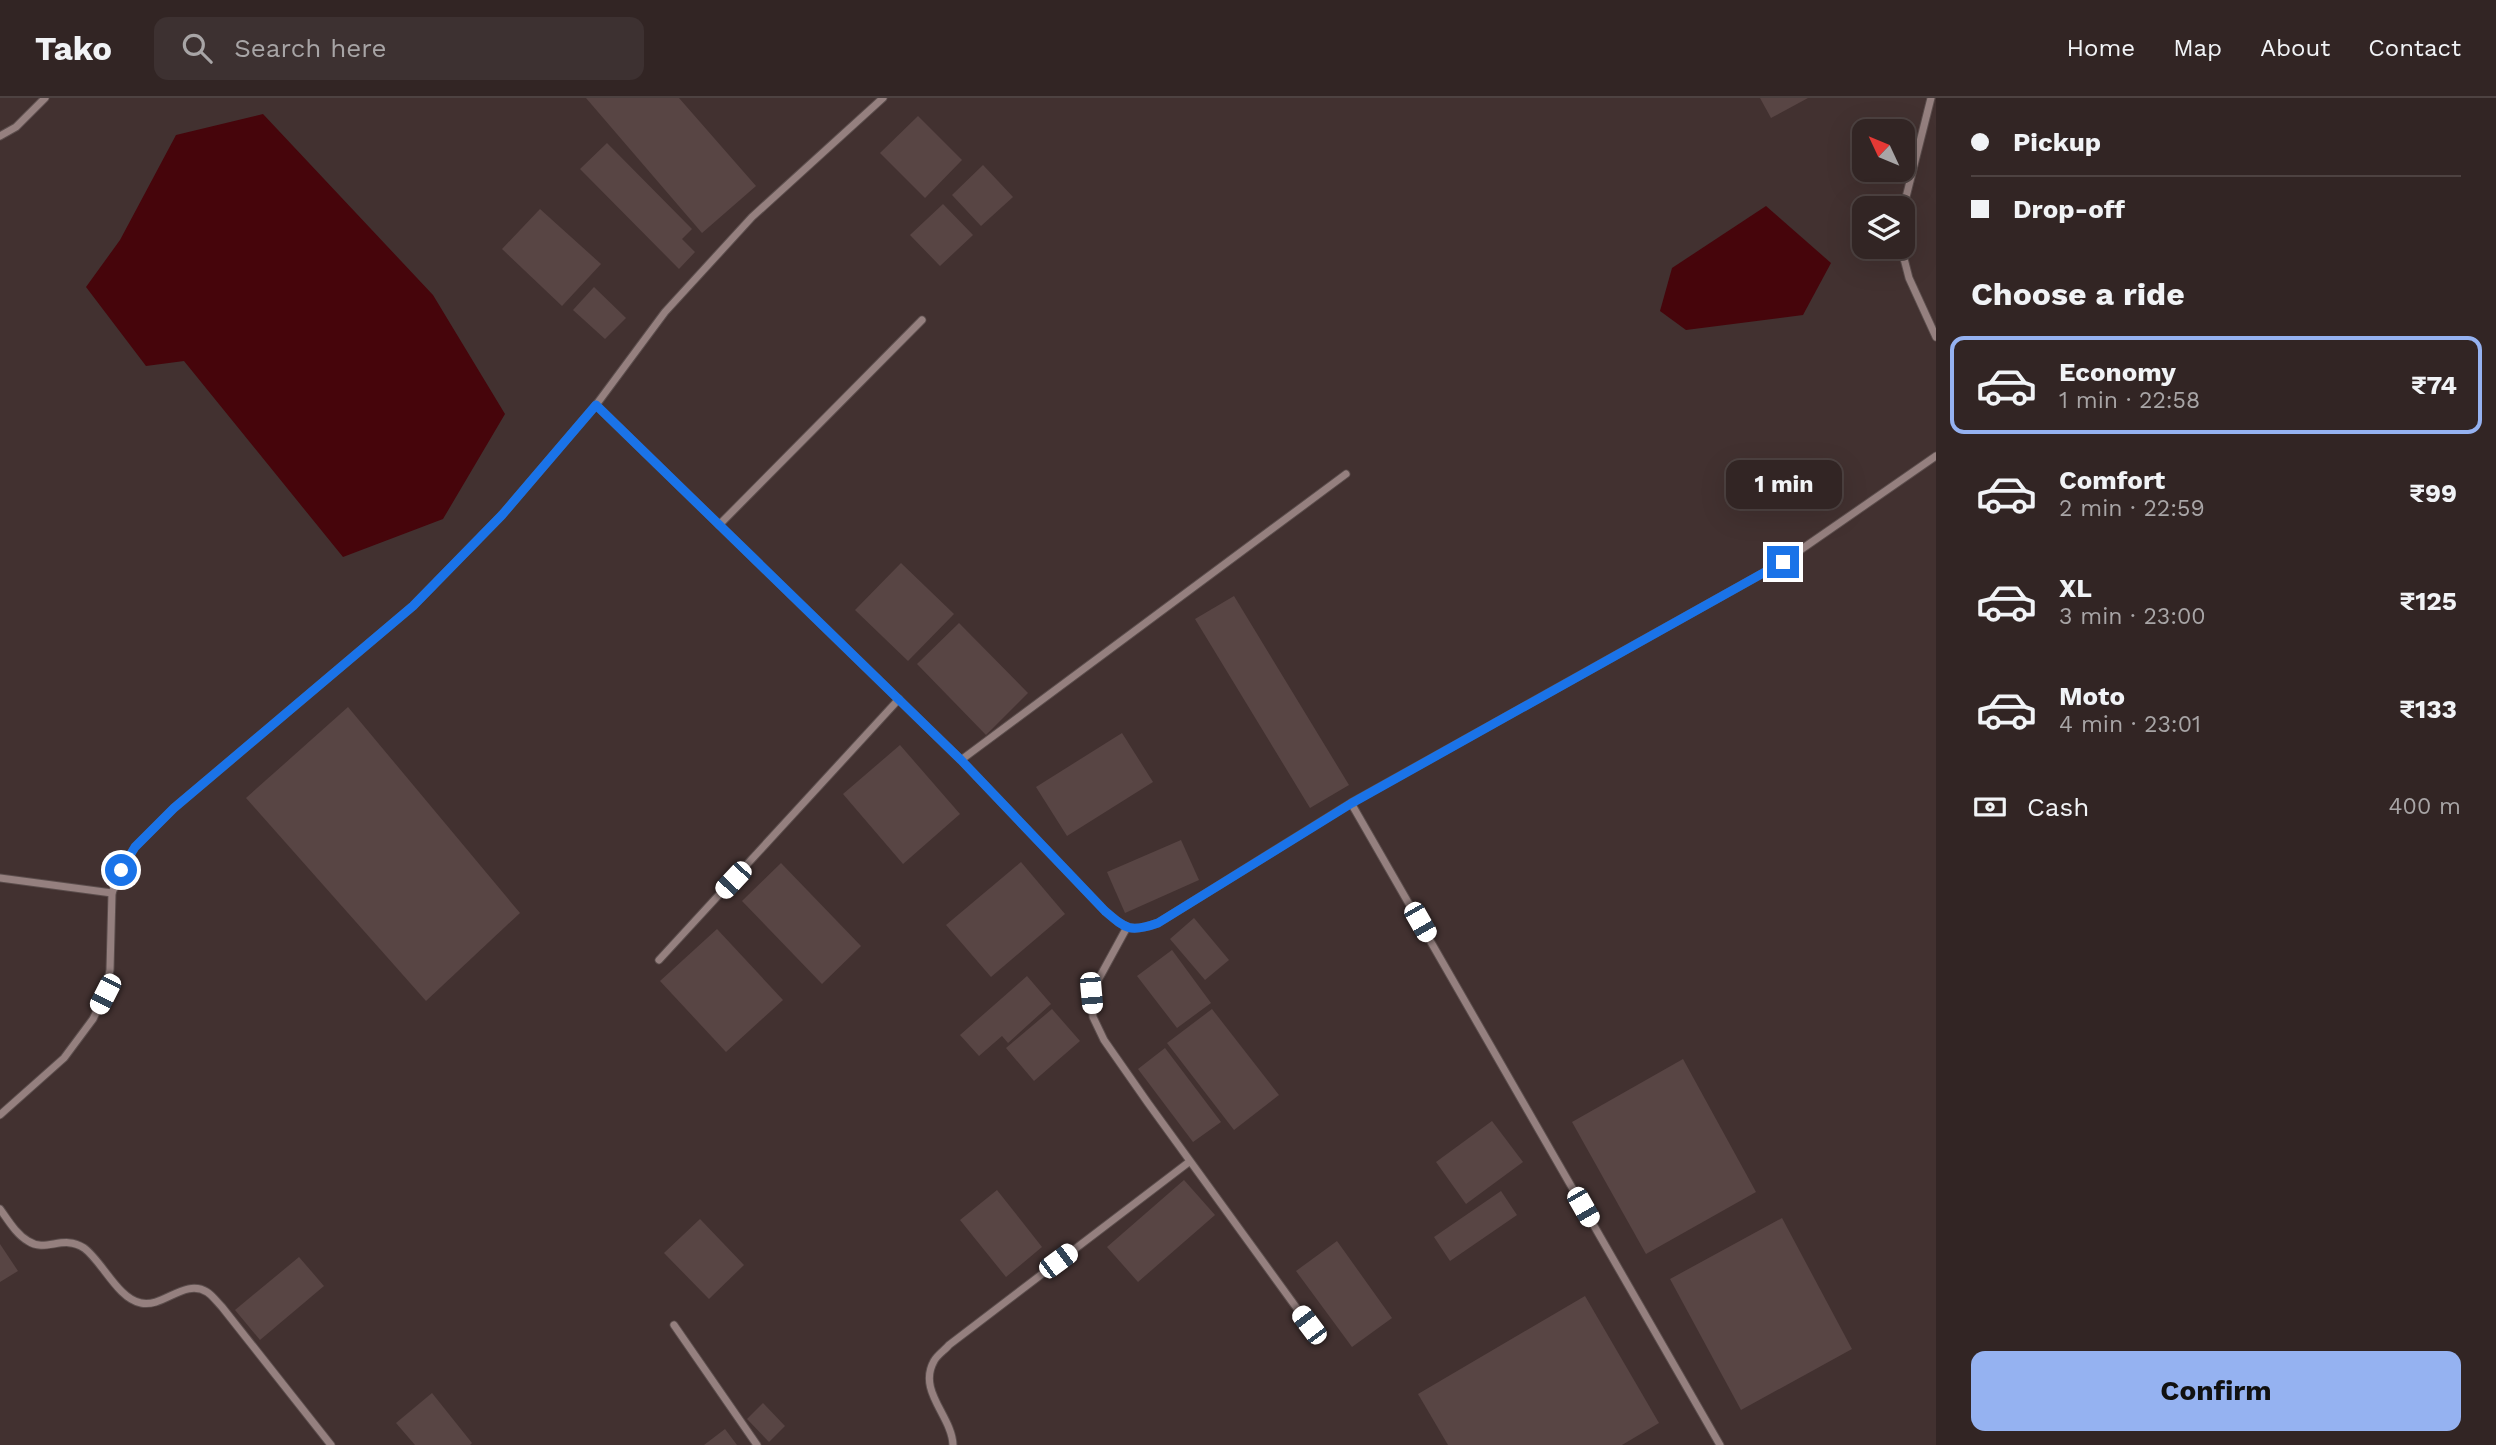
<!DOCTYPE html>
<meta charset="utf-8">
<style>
:root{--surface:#322524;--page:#3d3131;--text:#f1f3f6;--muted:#a8a5a6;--line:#4d4241;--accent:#95b2f1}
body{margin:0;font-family:"Work Sans",sans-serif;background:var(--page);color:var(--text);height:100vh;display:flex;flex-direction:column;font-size:26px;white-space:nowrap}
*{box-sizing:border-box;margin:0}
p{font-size:23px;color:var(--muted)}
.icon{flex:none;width:38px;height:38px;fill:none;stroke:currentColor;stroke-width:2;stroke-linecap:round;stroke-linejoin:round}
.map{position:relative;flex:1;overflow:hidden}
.side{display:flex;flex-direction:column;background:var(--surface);width:560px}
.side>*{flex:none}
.top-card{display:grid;align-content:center;height:154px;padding:0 35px;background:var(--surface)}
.needle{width:46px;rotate:314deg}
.buttons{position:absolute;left:1852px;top:21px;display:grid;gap:14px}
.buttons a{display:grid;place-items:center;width:63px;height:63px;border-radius:14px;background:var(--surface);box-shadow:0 7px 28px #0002,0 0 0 2px var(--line);font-size:35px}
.end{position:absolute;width:32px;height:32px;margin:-16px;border:9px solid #1a73e8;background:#fff;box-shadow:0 0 0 4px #fff}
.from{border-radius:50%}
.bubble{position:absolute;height:49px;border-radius:14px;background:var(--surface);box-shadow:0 7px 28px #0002,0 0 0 2px var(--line);font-size:23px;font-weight:700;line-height:49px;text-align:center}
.car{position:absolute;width:21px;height:42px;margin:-21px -10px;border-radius:9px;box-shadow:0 0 5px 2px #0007;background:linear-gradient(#fff 24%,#345 0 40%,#fff 0 76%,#345 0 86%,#fff 0)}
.top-card b{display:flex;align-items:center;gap:24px;height:66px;font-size:26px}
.top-card b+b{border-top:2px solid var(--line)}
.top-card i{width:18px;height:18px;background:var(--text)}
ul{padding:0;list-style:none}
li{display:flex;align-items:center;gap:21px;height:98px;margin:0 14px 10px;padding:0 21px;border:4px solid transparent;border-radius:14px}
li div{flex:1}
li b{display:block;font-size:26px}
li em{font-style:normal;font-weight:700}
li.on{border-color:var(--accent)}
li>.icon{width:63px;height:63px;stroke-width:1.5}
h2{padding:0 35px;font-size:32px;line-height:84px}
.pay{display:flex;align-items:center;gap:18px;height:77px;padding:0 35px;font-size:26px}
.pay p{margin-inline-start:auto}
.button{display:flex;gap:14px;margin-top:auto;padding:14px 35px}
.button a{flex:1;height:80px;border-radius:14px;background:var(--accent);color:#111;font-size:28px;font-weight:700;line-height:80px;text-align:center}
header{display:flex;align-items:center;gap:42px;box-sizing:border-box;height:98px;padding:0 35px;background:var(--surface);border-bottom:2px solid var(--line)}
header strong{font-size:33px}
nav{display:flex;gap:38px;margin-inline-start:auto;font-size:24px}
.search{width:490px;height:63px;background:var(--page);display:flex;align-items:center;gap:18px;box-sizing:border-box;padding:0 24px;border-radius:14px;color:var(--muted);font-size:26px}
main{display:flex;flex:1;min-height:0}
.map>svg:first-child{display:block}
.water{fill:#46050b}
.building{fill:#584544}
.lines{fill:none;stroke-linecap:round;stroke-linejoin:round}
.street-casing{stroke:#5b4d4c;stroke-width:9}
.street{stroke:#95807f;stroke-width:7}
.route{stroke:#1a73e8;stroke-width:9}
</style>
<header>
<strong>Tako</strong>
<div class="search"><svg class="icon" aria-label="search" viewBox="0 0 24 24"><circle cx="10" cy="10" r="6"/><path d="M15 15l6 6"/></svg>Search here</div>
<nav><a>Home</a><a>Map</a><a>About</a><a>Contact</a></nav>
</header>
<main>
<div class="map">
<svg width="1936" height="1347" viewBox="0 0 1936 1347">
<rect width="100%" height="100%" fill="#423130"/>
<g class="water">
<polygon points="263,16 433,197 505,316 443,421 343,459 184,263 146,268 86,189 120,142 176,37"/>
<polygon points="1766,108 1831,165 1803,217 1686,232 1660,213 1672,170"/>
</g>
<g class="building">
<polygon points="586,0 679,0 756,88 702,135"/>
<polygon points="1760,0 1808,0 1771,20"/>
<polygon points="918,18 962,62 925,100 880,55"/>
<polygon points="607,45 692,131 682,141 695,154 679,171 580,71"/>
<polygon points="983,67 1013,99 981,128 952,97"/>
<polygon points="943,106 973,137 940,168 910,137"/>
<polygon points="540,111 601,166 562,208 502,151"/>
<polygon points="594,189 626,220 605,241 573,212"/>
<polygon points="901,465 954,516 908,563 855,512"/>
<polygon points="1234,498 1349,687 1310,710 1195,521"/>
<polygon points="959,525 1028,595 986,637 917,566"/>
<polygon points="348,609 520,815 426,903 246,700"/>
<polygon points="1122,635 1153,684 1067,738 1036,689"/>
<polygon points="900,647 960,716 903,766 843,696"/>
<polygon points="1181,742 1199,782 1125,815 1107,774"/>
<polygon points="1021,764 1065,816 991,879 946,827"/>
<polygon points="781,765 861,848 822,886 742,803"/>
<polygon points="1194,820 1229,862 1205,882 1170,841"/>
<polygon points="717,831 783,902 726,954 660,883"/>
<polygon points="1172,852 1211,905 1177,930 1137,878"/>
<polygon points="1027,878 1051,906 1008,945 1002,938 979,958 960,937"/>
<polygon points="1052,911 1080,943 1034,983 1006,950"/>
<polygon points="1212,911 1279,997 1234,1032 1167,945"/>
<polygon points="1165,950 1221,1024 1193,1044 1138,971"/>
<polygon points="1683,961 1756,1094 1646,1156 1572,1024"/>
<polygon points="1492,1023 1523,1064 1466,1106 1436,1064"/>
<polygon points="1184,1082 1215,1117 1138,1184 1107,1149"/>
<polygon points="997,1092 1042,1149 1006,1179 960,1122"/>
<polygon points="1501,1093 1517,1117 1450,1163 1434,1139"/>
<polygon points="1782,1120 1852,1251 1741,1312 1670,1181"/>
<polygon points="700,1121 744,1167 709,1201 664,1155"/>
<polygon points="1337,1143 1392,1220 1352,1249 1296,1173"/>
<polygon points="0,1146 18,1173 0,1184"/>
<polygon points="299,1159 324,1188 260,1242 235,1212"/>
<polygon points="1585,1198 1659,1325 1622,1347 1448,1347 1418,1296"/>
<polygon points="432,1295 472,1345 470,1347 415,1347 396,1325"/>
<polygon points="763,1305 785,1328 769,1344 747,1321"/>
<polygon points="725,1331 737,1347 704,1347"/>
</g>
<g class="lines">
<defs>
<g id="street">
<polyline points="0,38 16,29 45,0"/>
<polyline points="1902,115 1931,0"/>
<polyline points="1901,149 1909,180 1936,239"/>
<path d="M596 307 961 662 1105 813C1126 831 1130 835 1158 825L1351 705"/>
<polyline points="719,427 922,222"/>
<polyline points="961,662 1346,376"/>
<polyline points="0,780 112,795"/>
<polyline points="1126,831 1091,895 1093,919 1104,942 1148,1005 1309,1227"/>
<polyline points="659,862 899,601"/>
<polyline points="0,1017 64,960 93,921 105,896 110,872 112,795 121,772 135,749 174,710 413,508 502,417 596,307 665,214 752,119 883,0"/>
<path d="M0 1111C8 1122 16 1136 28 1143 46 1155 63 1136 84 1150 102 1163 118 1201 141 1205 163 1210 185 1180 207 1194 212 1197 217 1204 222 1209L331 1347"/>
<polyline points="674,1227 757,1347"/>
<path d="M953 1347C952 1318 917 1293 934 1263 937 1257 945 1252 949 1247L1189 1064"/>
<polyline points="1720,1347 1351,705 1783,464 1936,358"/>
</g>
</defs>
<use href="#street" class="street-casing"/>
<use href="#street" class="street"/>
</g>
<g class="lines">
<path class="route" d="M121 772 135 749 174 710 413 508 502 417 596 307 961 662 1105 813C1126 831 1130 835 1158 825L1352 705 1783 464"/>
</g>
</svg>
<div class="buttons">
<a><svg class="needle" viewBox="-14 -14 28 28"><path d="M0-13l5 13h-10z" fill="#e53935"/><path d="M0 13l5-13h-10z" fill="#a8a5a6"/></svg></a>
<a><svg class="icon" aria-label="layers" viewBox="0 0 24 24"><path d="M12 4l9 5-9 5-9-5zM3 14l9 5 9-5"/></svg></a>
</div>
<i class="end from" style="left:121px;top:772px"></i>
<i class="end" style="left:1783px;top:464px"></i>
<div class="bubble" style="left:1726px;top:362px;width:116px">1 min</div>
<i class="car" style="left:733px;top:782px;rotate:223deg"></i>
<i class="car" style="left:1420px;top:824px;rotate:150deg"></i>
<i class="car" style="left:1091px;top:895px;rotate:175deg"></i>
<i class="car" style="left:105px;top:896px;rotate:207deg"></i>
<i class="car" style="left:1583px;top:1109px;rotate:150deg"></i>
<i class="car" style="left:1058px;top:1163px;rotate:53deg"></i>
<i class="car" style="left:1309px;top:1227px;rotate:323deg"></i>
</div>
<section class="side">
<div class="top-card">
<b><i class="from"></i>Pickup</b>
<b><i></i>Drop-off</b>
</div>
<h2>Choose a ride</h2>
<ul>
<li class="on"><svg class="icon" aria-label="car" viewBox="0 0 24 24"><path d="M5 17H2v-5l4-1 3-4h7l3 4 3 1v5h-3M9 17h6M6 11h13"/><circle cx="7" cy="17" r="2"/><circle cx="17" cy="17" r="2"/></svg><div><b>Economy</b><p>1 min · 22:58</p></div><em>₹74</em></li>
<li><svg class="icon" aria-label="car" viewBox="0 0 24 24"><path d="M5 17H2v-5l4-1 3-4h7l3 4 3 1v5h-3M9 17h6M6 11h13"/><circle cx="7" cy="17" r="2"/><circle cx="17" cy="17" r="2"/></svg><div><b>Comfort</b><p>2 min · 22:59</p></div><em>₹99</em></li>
<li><svg class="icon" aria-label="car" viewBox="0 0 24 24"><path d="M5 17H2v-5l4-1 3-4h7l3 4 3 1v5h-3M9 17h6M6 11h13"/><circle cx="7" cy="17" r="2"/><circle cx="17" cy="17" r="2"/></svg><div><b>XL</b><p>3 min · 23:00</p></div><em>₹125</em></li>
<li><svg class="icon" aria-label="car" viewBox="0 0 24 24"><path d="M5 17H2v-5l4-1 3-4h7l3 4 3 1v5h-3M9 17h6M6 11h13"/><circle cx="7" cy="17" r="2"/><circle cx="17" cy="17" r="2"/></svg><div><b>Moto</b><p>4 min · 23:01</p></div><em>₹133</em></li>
</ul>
<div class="pay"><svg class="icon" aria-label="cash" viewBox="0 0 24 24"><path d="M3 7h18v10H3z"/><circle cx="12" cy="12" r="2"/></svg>Cash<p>400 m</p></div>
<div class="button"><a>Confirm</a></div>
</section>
</main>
